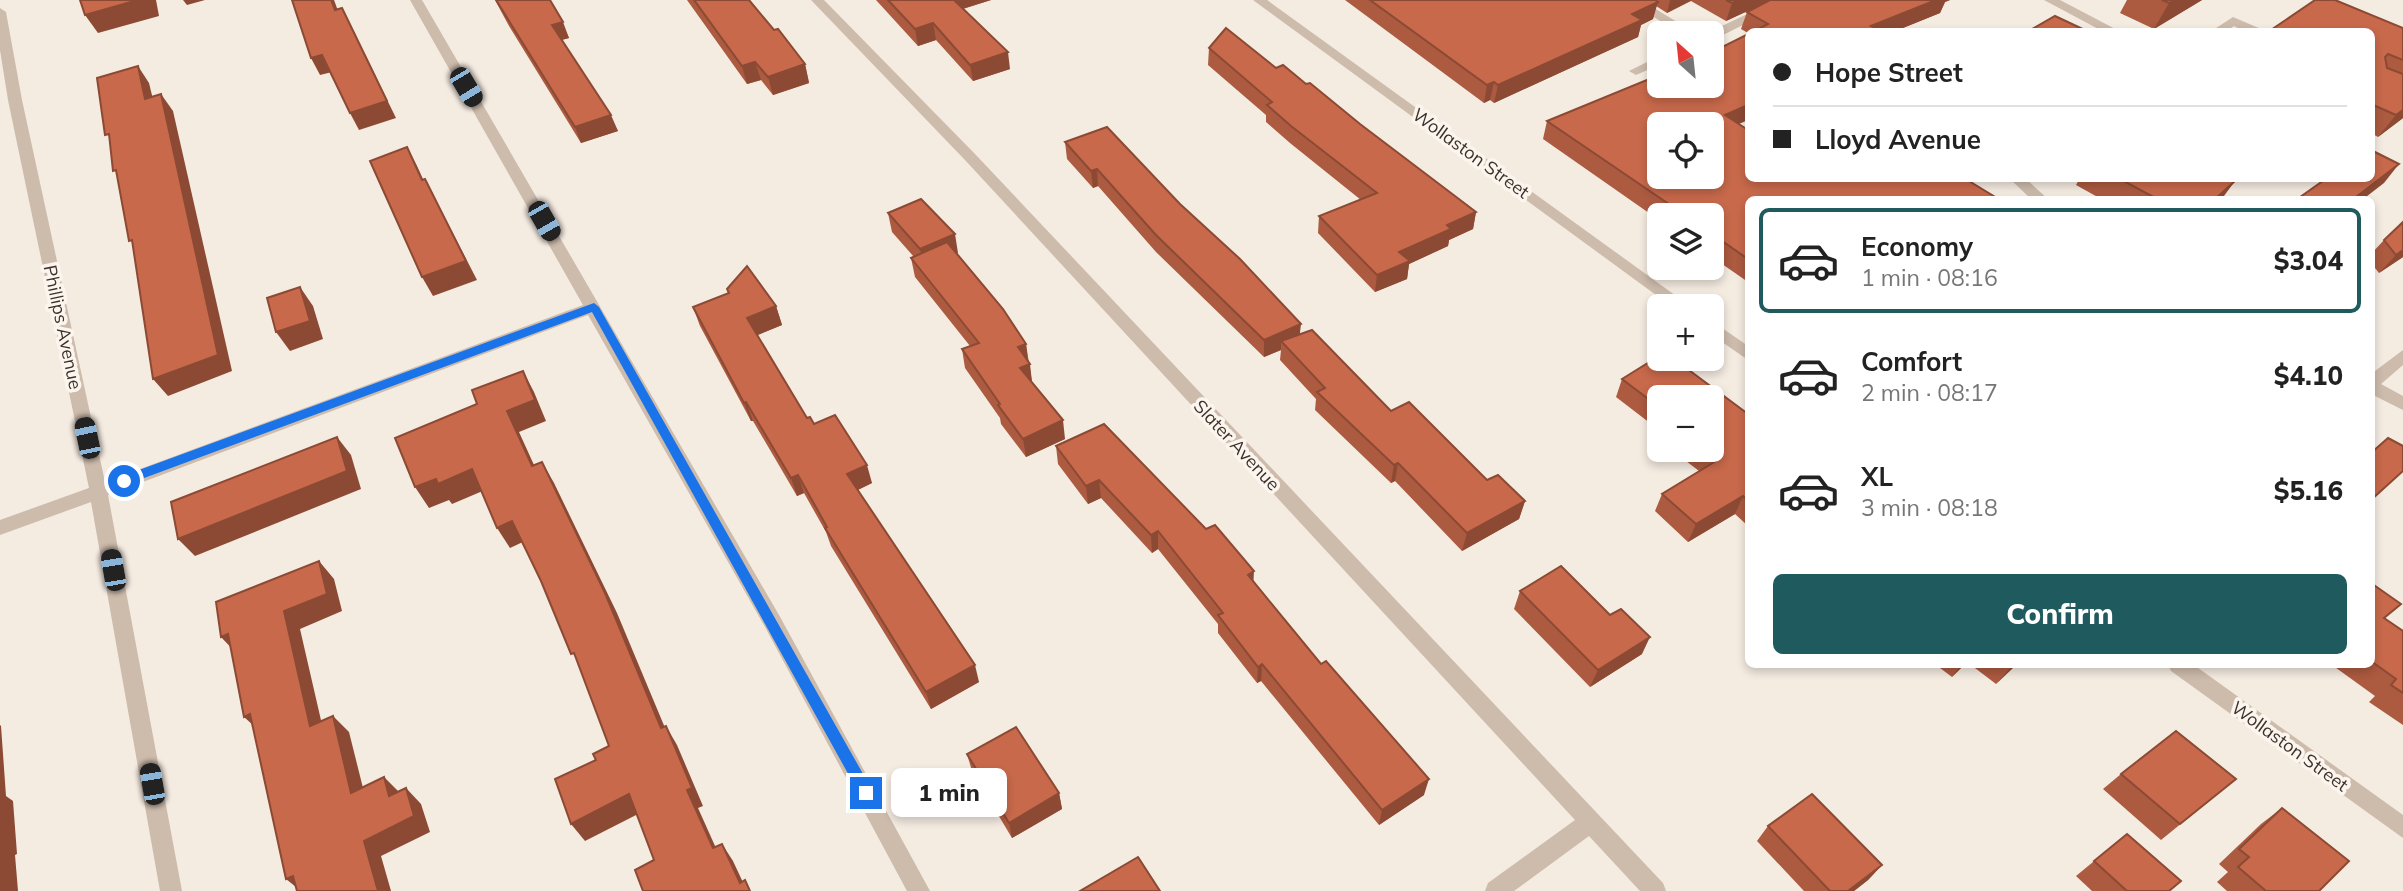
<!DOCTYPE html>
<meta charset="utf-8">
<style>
:root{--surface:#fff;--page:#f2f2f2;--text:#222;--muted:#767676;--line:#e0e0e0;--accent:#1f5a5e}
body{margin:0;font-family:Mulish,sans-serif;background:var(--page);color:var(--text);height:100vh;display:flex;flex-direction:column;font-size:26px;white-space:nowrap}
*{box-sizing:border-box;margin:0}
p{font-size:23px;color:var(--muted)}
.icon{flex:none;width:38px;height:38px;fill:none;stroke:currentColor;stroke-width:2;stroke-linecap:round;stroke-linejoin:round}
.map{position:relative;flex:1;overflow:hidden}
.sheet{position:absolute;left:1745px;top:196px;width:630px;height:472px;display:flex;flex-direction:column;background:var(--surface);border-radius:10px;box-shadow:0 4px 10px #0003}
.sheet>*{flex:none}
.guide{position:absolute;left:1745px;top:28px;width:630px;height:154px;border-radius:10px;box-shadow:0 4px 10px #0003;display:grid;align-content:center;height:154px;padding:0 28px;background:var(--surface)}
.needle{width:46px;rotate:333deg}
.controls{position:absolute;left:1647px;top:21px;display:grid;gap:14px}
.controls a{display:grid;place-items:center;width:77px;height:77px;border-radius:10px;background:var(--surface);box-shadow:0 4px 10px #0003;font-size:35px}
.end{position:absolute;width:32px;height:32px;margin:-16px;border:9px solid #1a73e8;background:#fff;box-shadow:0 0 0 4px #fff}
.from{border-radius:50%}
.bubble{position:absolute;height:49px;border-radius:10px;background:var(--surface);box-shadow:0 4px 10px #0003;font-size:23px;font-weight:800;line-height:49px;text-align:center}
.car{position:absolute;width:21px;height:42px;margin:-21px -10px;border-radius:9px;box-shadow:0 0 5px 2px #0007;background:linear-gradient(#222 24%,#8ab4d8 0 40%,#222 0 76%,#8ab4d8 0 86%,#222 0)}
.guide b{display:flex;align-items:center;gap:24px;height:66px;font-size:26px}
.guide b+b{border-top:2px solid var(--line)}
.guide i{width:18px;height:18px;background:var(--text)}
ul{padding:12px 0 0;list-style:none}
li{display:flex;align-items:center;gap:21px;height:105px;margin:0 14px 10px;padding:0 14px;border:4px solid transparent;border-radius:10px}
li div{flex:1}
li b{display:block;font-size:26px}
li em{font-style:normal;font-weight:800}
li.active{border-color:var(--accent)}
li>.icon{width:63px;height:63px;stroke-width:1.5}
.primary-button{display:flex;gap:14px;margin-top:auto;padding:14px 28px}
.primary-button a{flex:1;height:80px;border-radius:10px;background:var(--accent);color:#fff;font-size:28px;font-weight:800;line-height:80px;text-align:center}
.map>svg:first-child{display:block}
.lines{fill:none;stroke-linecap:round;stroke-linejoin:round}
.minor{fill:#cdbbac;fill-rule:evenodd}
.wall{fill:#ac5a40}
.shaded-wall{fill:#8c4a34}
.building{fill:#c8694b;stroke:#8c4a34;stroke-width:2;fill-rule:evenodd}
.route{fill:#1a73e8}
.labels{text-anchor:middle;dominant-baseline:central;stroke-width:7;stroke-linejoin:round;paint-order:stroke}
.street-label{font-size:18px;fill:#3b302b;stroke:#fbf5ee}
</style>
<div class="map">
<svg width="2403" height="891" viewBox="0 0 2403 891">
<rect width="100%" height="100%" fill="#f4ebe1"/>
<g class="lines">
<g class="minor">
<polygon points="410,0 422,0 779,615 930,891 907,891 765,627 588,315 108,495 182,891 160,891 91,502 0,535 0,520 89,488 8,100 0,50 0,8 6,12 22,100 105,482 583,305"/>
<polygon points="811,0 824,0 975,154 1663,883 1666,891 1640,891 1589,836 1514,891 1485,891 1488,883 1575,820 965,160"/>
<polygon points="1253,0 1267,0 1690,306 1671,306"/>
<polygon points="1626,0 1641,0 1695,33 1680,33"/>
<polygon points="1777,0 1793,0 1717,38 1712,39 1712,33 1707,33"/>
<polygon points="2044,0 2060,0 2121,32 2104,32"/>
<polygon points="2233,17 2261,29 2262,32 2245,32 2234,26 2225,32 2210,32"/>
<polygon points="1659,56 1659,65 1636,75 1629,71"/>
<polygon points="2009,178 2025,178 2049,200 2032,200"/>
<polygon points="1712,321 1748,346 1748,360 1712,335"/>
<polygon points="2403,350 2403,365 2381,384 2403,396 2403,410 2371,394 2371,374"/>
<polygon points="2168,665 2194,665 2403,815 2403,838 2171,671"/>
</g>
</g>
<g class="wall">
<polygon points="495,0 550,0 569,38 561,40 618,131 581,143 509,26"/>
<polygon points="687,0 749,0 774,30 805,64 809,83 773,95 761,80 747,84"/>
<polygon points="876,0 991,0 963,9 1010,69 973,81 936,40 918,46"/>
<polygon points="1345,0 1950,0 1945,2 1940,13 1893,32 1748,32 1748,33 1741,29 1747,12 1752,9 1726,21 1691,1 1667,13 1656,6 1653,19 1641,25 1638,37 1494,103 1490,100 1484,103"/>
<polygon points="2127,0 2202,0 2154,29 2120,13"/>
<polygon points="2403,28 2403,118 2378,137 2371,133 2371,32"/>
<polygon points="1209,48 1276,68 1306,84 1476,212 1473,229 1449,240 1448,246 1409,264 1407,279 1375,292 1318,233 1319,216 1361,200 1290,143 1266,122 1266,115 1208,65"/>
<polygon points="1659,86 1739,124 1748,200 1748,282 1712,257 1712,215 1659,215 1659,220 1543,139 1547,121"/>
<polygon points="1065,142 1300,334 1391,411 1487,480 1525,501 1519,519 1462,551 1395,481 1391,483 1315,410 1316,399 1280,360 1281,350 1264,357 1156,252 1098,186 1093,188 1067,159"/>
<polygon points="2080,178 2230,178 2221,200 2103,200 2076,185"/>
<polygon points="888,213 958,253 956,254 1026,344 1032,382 1065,439 1026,457 1001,424 1000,418 965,368 962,349 970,346 915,277 911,258 914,257 892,232"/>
<polygon points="2384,240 2403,257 2379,273 2371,263 2371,254"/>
<polygon points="727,289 776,306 782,325 757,335 807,418 872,483 858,490 979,682 931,709 831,546 826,532 804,493 797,496 753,421 751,421 700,326 693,307 728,293"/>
<polygon points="1622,379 1748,414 1748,526 1735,514 1688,542 1655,511 1662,494 1699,471 1686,461 1689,453 1685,450 1712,450 1659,397 1659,430 1616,397"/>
<polygon points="1056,446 1254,582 1424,795 1379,825 1261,681 1257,683 1218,633 1218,624 1158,549 1152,553 1101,498 1088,504 1058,464"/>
<polygon points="2371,583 2384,618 2403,631 2403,725 2369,702 2375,696 2332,665 2371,665"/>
<polygon points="1520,591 1642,654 1590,687 1514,609"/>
<polygon points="1936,665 1964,665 1952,677"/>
<polygon points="1971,665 2016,665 1996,684"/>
<polygon points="967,754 1059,793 1062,809 1012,838 972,771"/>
<polygon points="2121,774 2236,779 2161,840 2103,789"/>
<polygon points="2282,808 2319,891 2227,891 2217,882 2228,872 2219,864 2261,824"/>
<polygon points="1768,826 1882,865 1868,880 1854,891 1804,891 1757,841"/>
<polygon points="2127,834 2169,891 2092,891 2076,876"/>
</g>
<g class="shaded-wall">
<polygon points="138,0 156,0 159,16 98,33 85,15"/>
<polygon points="183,0 205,0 187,5"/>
<polygon points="331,0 334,0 344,27 335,10"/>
<polygon points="950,0 991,0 952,12"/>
<polygon points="1670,0 1692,0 1667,13"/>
<polygon points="1740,0 1771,0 1726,21 1732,3"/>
<polygon points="1936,0 1950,0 1945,2 1940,13 1893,32 1868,32 1871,26"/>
<polygon points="2175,0 2202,0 2154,29 2169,3"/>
<polygon points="1658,2 1653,19 1641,25 1638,37 1494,103 1498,85 1632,14"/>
<polygon points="342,8 396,118 359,130 350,113"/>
<polygon points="563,22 569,38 558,41 552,25"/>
<polygon points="933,23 936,40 918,46 915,29"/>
<polygon points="1008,52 1010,69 973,81 970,65"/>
<polygon points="322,55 332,72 320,75 311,58"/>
<polygon points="755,62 761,80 747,84 742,66"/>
<polygon points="805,64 809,83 773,95 768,77"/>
<polygon points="138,66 149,83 157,116 145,99"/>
<polygon points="1494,82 1490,100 1484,103 1487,85"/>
<polygon points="161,94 173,111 232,371 168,396 153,379"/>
<polygon points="1748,105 1748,120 1719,133 1725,115"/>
<polygon points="2403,110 2403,118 2378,137 2396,115"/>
<polygon points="611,115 618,131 581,143 575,127"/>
<polygon points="407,147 417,166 432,199 422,180"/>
<polygon points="2399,164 2384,183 2362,200 2352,200"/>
<polygon points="1097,169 1098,186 1093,188 1091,171"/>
<polygon points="425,179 477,280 433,296 422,277"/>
<polygon points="2235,181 2221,200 2214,200"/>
<polygon points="1476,212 1473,229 1449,240 1448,246 1409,264 1407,279 1375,292 1377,275 1399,252 1447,225"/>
<polygon points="955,234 958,253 924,268 920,249"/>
<polygon points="2403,250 2403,257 2379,273 2396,255"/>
<polygon points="300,287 313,306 323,339 290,351 276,332"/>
<polygon points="776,306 782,325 753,337 747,318"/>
<polygon points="1301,324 1299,341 1281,341 1281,350 1264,357 1264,340"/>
<polygon points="1026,344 1028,362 1018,347"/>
<polygon points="1030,364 1032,382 1020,368"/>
<polygon points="523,371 534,392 546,421 519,432 544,487 532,466 507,411"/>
<polygon points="746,402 753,421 751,421 744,403"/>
<polygon points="1063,420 1065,439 1026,457 1023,439"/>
<polygon points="337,437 351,455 361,489 195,556 178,539"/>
<polygon points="542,462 554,483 617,613 673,747 661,728"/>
<polygon points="1398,463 1395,481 1391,483 1394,465"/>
<polygon points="867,465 872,483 853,492 847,474"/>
<polygon points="472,469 485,490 452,504 449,500 429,508 415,487 436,479"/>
<polygon points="798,475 804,493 797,496 791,478"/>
<polygon points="1099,480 1101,498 1088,504 1086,486"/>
<polygon points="1743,496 1735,514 1688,542 1696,524"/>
<polygon points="1525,501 1519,519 1462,551 1467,533"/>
<polygon points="512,521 525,541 510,548 497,528"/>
<polygon points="1158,531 1158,549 1152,553 1151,535"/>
<polygon points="319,561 334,579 342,611 300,629 326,742 310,726 284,611"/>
<polygon points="1254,571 1253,589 1248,575"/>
<polygon points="228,634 238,655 221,637"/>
<polygon points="1650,637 1642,654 1590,687 1598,670"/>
<polygon points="1262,664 1261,681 1257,683 1258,667"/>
<polygon points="975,665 979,682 931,709 926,692"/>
<polygon points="1961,665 1964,665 1952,677"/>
<polygon points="2013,665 2016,665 1996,684"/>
<polygon points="250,714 262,733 244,717"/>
<polygon points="333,716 349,732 368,808 351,793"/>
<polygon points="0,725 1,726 6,796 13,801 17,854 15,855 18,891 0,891"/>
<polygon points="666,726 677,745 703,806 698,808 724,866 713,848 687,790"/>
<polygon points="384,777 400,793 389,796"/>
<polygon points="1429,779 1424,795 1379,825 1382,810"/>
<polygon points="406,788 421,804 430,832 381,856 391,891 378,891 364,841"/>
<polygon points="1059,793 1062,809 1012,838 1009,823"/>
<polygon points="629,794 642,812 585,841 571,824"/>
<polygon points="722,844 733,861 747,891 740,883"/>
<polygon points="1882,865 1868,880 1854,891 1848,891"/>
<polygon points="293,876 301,891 286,879"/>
</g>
<g class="building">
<polygon points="80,0 138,0 85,15"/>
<polygon points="292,0 331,0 335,10 342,8 387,101 350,113 322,55 311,58"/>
<polygon points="496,0 550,0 563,22 552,25 611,115 575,127"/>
<polygon points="694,0 749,0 774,30 778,29 805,64 768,77 755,62 742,66"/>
<polygon points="888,0 954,0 1008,52 970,65 933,23 915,29"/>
<polygon points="1370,0 1655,0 1658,2 1632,14 1642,20 1498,85 1494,82 1487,85"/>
<polygon points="1726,0 1740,0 1732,3"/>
<polygon points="1770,0 1936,0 1871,26 1880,31 1877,32 1753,32 1768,24 1747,12"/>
<polygon points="2162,0 2175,0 2169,3"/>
<polygon points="2315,0 2335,0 2403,28 2403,60 2388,54 2385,57 2387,68 2403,74 2403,110 2396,115 2371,104 2371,32 2268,32"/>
<polygon points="2055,16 2089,32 2027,32"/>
<polygon points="1226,28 1276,68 1283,65 1306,84 1310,83 1360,124 1476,212 1447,225 1451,229 1399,252 1410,261 1377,275 1319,216 1377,193 1291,126 1267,105 1272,102 1209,48"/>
<path d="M1748 34V105L1725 115 1748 130V178H1964L2000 200H1748V259L1712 234V215H1685L1547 121 1659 75V86H1712V52ZM1659 124H1712V177H1659Z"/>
<polygon points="138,66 145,99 161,94 218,355 153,379 132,240 129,241 116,170 113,171 109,134 105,135 97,78"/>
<polygon points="1107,127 1180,204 1240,259 1301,324 1264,340 1156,235 1097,169 1091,171 1065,142"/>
<polygon points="407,147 422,180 425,179 466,261 422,277 370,161"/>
<polygon points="2371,150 2399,164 2352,200 2296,200 2327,178 2371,178"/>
<polygon points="2118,178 2230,178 2235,181 2214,200 2159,200"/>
<polygon points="921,199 955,234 920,249 888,213"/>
<polygon points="2403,222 2403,250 2396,255 2384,240"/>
<polygon points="947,242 1003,309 1026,344 1018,347 1030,364 1020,368 1063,420 1023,439 998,405 1000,404 962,349 979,343 911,258"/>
<polygon points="747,266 776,306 747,318 807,418 810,417 814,424 835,415 867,465 847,474 975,665 926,692 825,528 827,527 798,475 791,478 746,402 744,403 693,307 729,293 727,289"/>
<polygon points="300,287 310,321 276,332 267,298"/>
<polygon points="1312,330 1391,411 1409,402 1487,480 1498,475 1525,501 1467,533 1398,463 1394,465 1317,392 1325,388 1281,341"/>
<polygon points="1659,356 1659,359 1674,359 1748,414 1748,501 1743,496 1696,524 1662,494 1716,461 1702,450 1712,450 1712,397 1659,397 1659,407 1622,379"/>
<polygon points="523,371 535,400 507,411 532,466 542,462 605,593 661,728 666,726 692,788 687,790 713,848 722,844 740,883 745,880 750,891 643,891 635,870 654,860 629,794 571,824 555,779 596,760 593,754 609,746 574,653 571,654 541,581 512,521 497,528 472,469 438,484 436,479 415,487 395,438 477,404 472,390"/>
<polygon points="1104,424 1206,529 1215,525 1254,571 1248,575 1321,664 1326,661 1429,779 1382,810 1262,664 1258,667 1218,615 1223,613 1158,531 1151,535 1099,480 1086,486 1056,446"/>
<polygon points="337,437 347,471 178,539 171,502"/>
<polygon points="2388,438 2403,446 2403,471 2371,500 2371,453"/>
<polygon points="319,561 327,594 284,611 310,726 333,716 351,793 384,777 389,796 406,788 414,816 364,841 378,891 297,891 293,876 286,879 250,714 244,717 228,634 221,637 216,602"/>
<polygon points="1561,566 1610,615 1621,609 1650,637 1598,670 1520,591"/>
<polygon points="2371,583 2401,604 2384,618 2403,631 2403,693 2391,685 2396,679 2371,661"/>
<polygon points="1016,727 1059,793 1009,823 967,754"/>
<polygon points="2176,731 2236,779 2180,824 2121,774"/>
<polygon points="1812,794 1882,865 1848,891 1830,891 1768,826"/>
<polygon points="2282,808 2349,861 2319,891 2266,891 2238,867 2249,857 2239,849"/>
<polygon points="2127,834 2181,881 2169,891 2127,891 2094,861"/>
<polygon points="1138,857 1160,891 1080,891"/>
</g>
<polygon class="route" points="594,303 599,307 871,788 871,797 861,797 592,312 128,484 124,485 118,481 120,477"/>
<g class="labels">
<g class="street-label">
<text transform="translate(1471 153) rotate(36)">Wollaston Street</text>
<text transform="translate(63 327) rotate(78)">Phillips Avenue</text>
<text transform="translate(1237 445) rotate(47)">Slater Avenue</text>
<text transform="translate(2290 746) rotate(36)">Wollaston Street</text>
</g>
</g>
</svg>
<div class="controls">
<a><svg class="needle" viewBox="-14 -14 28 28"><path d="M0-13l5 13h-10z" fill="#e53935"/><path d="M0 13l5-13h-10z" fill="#767676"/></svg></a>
<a><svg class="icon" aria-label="locate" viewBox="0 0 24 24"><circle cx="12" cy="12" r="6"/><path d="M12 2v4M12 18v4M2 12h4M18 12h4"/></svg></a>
<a><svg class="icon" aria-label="layers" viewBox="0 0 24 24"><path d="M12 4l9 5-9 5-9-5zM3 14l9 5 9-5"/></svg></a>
<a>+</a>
<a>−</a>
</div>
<i class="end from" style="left:124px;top:481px"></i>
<i class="end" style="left:866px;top:793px"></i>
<div class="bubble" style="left:891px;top:768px;width:116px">1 min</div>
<i class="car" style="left:466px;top:87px;rotate:149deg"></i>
<i class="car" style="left:544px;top:221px;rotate:150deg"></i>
<i class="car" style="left:87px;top:438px;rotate:348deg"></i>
<i class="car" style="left:113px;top:570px;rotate:350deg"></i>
<i class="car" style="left:152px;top:784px;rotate:350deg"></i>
<div class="guide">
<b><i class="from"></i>Hope Street</b>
<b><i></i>Lloyd Avenue</b>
</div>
<section class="sheet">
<ul>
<li class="active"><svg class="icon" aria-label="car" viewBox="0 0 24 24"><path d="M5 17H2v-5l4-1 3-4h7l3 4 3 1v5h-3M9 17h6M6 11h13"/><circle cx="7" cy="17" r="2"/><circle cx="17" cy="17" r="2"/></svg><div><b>Economy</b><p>1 min · 08:16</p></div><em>$3.04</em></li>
<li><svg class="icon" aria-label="car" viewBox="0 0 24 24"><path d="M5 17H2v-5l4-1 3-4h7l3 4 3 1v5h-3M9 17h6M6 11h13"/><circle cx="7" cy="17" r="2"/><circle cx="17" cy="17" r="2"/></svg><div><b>Comfort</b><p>2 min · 08:17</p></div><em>$4.10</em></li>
<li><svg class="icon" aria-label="car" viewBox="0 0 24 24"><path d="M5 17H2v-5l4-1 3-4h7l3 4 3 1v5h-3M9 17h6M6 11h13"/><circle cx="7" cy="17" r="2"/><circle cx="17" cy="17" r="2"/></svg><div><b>XL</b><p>3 min · 08:18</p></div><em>$5.16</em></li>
</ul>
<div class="primary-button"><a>Confirm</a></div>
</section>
</div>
